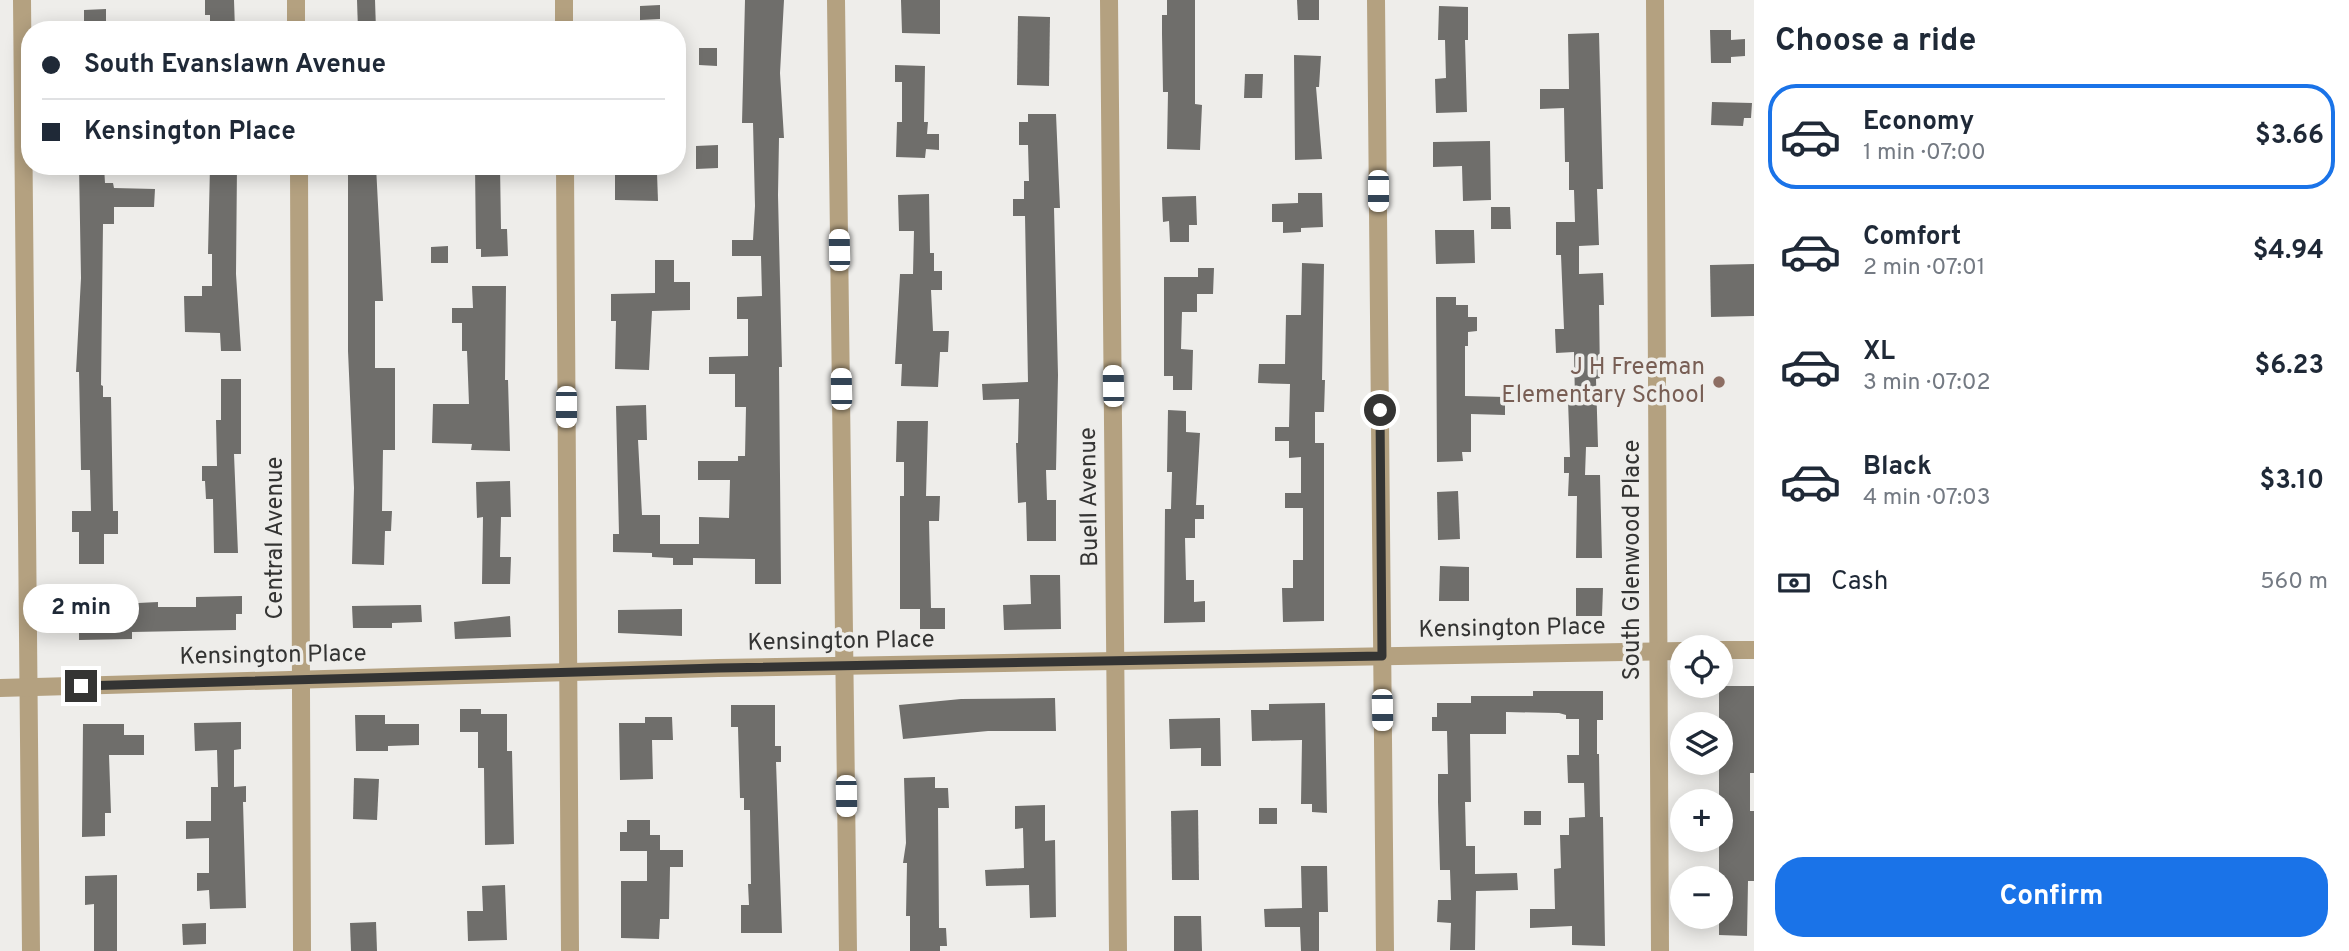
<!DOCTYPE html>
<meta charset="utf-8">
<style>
:root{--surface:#fff;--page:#f2f2f3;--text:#1f2937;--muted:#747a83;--line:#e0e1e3;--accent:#1a73e8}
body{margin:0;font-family:Overpass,sans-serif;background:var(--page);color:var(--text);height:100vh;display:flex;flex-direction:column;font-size:26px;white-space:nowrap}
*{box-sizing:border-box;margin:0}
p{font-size:23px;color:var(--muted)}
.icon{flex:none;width:38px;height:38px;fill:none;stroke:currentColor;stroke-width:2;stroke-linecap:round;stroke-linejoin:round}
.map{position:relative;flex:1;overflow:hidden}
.panel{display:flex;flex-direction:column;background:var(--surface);width:595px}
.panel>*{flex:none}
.hud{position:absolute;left:21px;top:21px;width:665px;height:154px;border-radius:28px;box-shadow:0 4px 18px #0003;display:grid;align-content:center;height:154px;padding:0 21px;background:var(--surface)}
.tools{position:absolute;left:1670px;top:635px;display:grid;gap:14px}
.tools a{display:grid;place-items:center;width:63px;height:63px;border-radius:50%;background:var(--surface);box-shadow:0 4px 18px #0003;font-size:35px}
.end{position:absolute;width:32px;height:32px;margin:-16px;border:9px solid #343433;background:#fff;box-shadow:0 0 0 4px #fff}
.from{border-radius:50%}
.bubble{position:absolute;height:49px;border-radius:24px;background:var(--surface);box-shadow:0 4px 18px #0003;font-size:23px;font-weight:700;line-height:49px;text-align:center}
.car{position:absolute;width:21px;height:42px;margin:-21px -10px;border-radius:9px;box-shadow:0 0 5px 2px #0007;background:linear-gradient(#fff 24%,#345 0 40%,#fff 0 76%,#345 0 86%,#fff 0)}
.hud b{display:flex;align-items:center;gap:24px;height:66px;font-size:26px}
.hud b+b{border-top:2px solid var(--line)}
.hud i{width:18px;height:18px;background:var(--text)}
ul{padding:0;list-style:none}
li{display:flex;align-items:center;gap:21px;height:105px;margin:0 14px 10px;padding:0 7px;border:4px solid transparent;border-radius:28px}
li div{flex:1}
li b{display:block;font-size:26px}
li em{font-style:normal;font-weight:700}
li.selected{border-color:var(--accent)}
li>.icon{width:63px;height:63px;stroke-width:1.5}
h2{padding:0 21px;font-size:32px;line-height:84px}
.pay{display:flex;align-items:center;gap:18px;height:77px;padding:0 21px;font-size:26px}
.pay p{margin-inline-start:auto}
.action{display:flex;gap:14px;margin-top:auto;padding:14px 21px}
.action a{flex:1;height:80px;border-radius:28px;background:var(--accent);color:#fff;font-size:28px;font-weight:700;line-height:80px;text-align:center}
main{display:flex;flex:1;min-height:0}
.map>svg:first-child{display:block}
.building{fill:#6f6e6b}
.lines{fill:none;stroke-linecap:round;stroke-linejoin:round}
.minor{stroke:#b4a180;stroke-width:18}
.route{stroke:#343433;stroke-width:9}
.education-dot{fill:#8d6e63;stroke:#eeedea;stroke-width:2.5}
.labels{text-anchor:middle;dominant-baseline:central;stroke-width:7;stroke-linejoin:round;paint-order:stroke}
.education-label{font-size:24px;fill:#785e54;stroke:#eeedea;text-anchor:end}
.street-label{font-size:24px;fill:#343433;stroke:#eeedea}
</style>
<main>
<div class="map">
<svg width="1754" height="951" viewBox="0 0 1754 951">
<rect width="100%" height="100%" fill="#eeedea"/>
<g class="building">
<polygon points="205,0 234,0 235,30 210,30 210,15 205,15"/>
<polygon points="357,0 375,0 376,30 358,30"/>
<polygon points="745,0 784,0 780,73 784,138 779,138 778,195 782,367 779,367 781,584 755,584 755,559 693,558 693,565 673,565 673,558 652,557 652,553 613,552 613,534 619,534 616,406 646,405 647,440 638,440 642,515 660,515 660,544 699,544 699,517 729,518 730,480 698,480 698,461 738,461 738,456 745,456 746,407 735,407 735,374 709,374 709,357 748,356 748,319 737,319 737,297 762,296 761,256 732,256 732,240 753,240 755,206 753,123 742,123"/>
<polygon points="901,0 940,0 940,34 902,33"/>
<polygon points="1167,0 1195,0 1195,104 1202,105 1200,150 1167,149 1168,92 1163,92 1162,34 1162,15 1167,15"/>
<polygon points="1297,0 1319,0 1319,20 1298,20"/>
<polygon points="660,5 660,19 640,20 640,6"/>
<polygon points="1439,6 1468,7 1468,40 1465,40 1467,112 1436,113 1435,79 1446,78 1445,40 1438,40"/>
<polygon points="106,9 106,30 84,30 84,10"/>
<polygon points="1018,16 1050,17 1049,86 1017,85"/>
<polygon points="1710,30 1731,30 1731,40 1745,39 1745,56 1731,57 1731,63 1711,63"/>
<polygon points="1599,33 1603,189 1597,189 1599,245 1579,246 1579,274 1603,273 1604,305 1599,305 1600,378 1596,379 1598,447 1586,447 1585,475 1600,475 1602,558 1576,558 1577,496 1568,496 1569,473 1564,473 1564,457 1570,457 1568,400 1575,400 1574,352 1556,353 1555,329 1564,329 1561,255 1556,255 1556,222 1575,222 1574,190 1569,190 1569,162 1565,162 1564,108 1540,109 1540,89 1569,89 1568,34"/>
<polygon points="699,48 717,48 717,66 699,65"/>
<polygon points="1294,55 1321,56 1319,87 1316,87 1322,159 1295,160"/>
<polygon points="895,65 925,66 924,122 928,122 927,134 939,134 939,150 926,149 925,158 896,157 897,122 902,122 902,82 895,82"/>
<polygon points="1245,74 1263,74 1262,98 1244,98"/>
<polygon points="1712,102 1752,103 1751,118 1744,118 1743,126 1711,125"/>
<polygon points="1028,114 1056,114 1060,208 1054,208 1058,375 1056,470 1046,470 1047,500 1056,500 1056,541 1027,541 1026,502 1018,503 1016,443 1018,443 1019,399 983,400 982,384 1028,382 1025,216 1013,216 1013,199 1024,199 1024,181 1029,181 1028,145 1019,145 1019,122 1028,122"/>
<polygon points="1490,141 1491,200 1463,201 1462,166 1433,167 1433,142"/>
<polygon points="718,145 718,168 696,169 696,146"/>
<polygon points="79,166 104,166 105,183 113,183 114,188 155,189 154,207 114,207 114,224 103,224 101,385 103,386 103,397 111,397 113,511 118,511 118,534 104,534 104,564 79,564 79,532 72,532 72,511 91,511 90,470 81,470 79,372 76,372 81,278"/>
<polygon points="210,166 237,166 236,274 241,351 221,351 220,333 185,332 184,296 202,296 202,286 212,286 212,254 208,254"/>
<polygon points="348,166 376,166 383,301 375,301 375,368 395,368 395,450 383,450 382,511 392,511 391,531 385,531 384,565 352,564 354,488 348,351"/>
<polygon points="475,166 500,166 501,229 507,229 508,256 481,257 481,249 476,249"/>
<polygon points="615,172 657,173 658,201 615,200"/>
<polygon points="1298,193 1322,193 1323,227 1301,228 1301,232 1283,233 1283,222 1272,222 1272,204 1298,203"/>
<polygon points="929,194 930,253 934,253 934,271 942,271 942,290 931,290 933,331 949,331 948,352 940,352 938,387 901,386 902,364 895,364 900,274 913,274 914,231 899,231 898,195"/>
<polygon points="1196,196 1197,225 1189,225 1189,242 1170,242 1169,221 1163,222 1162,197"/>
<polygon points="1491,207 1510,207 1511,229 1491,229"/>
<polygon points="1435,230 1474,230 1475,263 1436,264"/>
<polygon points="448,246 448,263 431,263 431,247"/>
<polygon points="655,260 674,260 674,282 690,282 690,310 652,311 649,370 615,369 616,321 611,321 611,294 655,293"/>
<polygon points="1302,263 1324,264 1322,380 1325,380 1324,412 1315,412 1315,443 1324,443 1324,621 1283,622 1282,588 1293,588 1293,560 1303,560 1303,508 1285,508 1285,493 1301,493 1301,457 1289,458 1289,441 1275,441 1275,427 1289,427 1290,384 1258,383 1259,364 1285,364 1286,315 1301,315"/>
<polygon points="1754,264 1754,316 1711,317 1710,265"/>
<polygon points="1198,268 1214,268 1213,294 1197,294 1197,312 1182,312 1181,349 1193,350 1192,390 1173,390 1173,376 1164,376 1164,277 1198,277"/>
<polygon points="472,286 506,286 505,380 508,380 510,451 471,450 472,444 432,443 433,404 469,404 467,351 462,351 462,323 452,323 452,308 473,308"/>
<polygon points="1436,297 1456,297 1456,305 1468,305 1468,317 1477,317 1477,331 1468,332 1468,346 1465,346 1465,396 1505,397 1505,415 1471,414 1471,452 1462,452 1463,461 1437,462"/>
<polygon points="221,379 241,379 241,454 234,454 238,553 214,553 213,499 206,499 205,481 202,481 202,466 217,466 216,420 221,420"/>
<polygon points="1168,410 1186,411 1186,432 1200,433 1196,505 1204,505 1204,519 1195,519 1195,538 1185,538 1186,580 1194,580 1194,602 1205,601 1205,622 1164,623 1165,509 1171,509 1172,472 1167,472"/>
<polygon points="897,421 928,421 926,496 940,496 939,521 929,521 931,608 945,608 945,629 920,629 920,609 900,609 900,496 904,496 904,462 896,462"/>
<polygon points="510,481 511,517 501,517 500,557 511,557 510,584 482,584 483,517 477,518 476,482"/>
<polygon points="1458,491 1460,539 1438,540 1437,492"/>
<polygon points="1440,566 1469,567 1469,601 1439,601"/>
<polygon points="1030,575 1060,575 1061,629 1004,630 1003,605 1031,604"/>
<polygon points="1576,588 1603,588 1602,616 1576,616"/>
<polygon points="242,596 242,614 236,614 236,630 132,632 132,639 79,640 79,606 158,602 158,607 196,607 196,597"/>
<polygon points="421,605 422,622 392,623 392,628 353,628 352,606"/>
<polygon points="682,609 682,636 618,633 618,610"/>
<polygon points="510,616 511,637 455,639 454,622"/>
<polygon points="1719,686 1754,686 1754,773 1750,773 1750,811 1754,811 1754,881 1748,881 1747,936 1719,935"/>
<polygon points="1533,691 1603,691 1603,720 1597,720 1597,754 1599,754 1600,817 1603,817 1605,946 1572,945 1572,926 1530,928 1530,909 1555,909 1554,869 1561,868 1560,835 1569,835 1569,818 1585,817 1584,783 1568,783 1567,755 1579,755 1579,719 1566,719 1566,715 1559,713 1506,712 1506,734 1470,734 1471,802 1465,802 1466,846 1475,846 1475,874 1517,873 1518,890 1476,891 1475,950 1450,950 1451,923 1437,922 1438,900 1451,900 1450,870 1440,870 1438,802 1438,774 1448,774 1447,731 1432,731 1432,717 1437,717 1437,703 1471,703 1471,696 1533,696"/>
<polygon points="1055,698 1056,731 988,731 903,739 899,705 961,699"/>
<polygon points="1325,703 1327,813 1312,812 1312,804 1301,804 1302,740 1252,741 1251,710 1269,710 1269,704"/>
<polygon points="731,705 775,705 775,746 781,746 781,762 776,762 782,933 741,933 741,905 749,905 748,884 751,884 750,810 744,810 744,798 740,798 738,727 731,727"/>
<polygon points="460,709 481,709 481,714 507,714 507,751 512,751 514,844 485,845 484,768 478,768 478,732 460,732"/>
<polygon points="355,715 385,715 385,724 419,724 419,745 388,746 388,751 356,751"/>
<polygon points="645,717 672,717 673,740 652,740 653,779 620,780 619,723 645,723"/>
<polygon points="1220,718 1221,766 1201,766 1201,748 1170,749 1169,719"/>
<polygon points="241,722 241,749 234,750 234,787 246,786 246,802 243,802 246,908 210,909 209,890 197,891 197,873 209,873 209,838 186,839 186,821 211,821 211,787 218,787 217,750 195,751 194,723"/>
<polygon points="83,724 124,724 124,735 144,735 144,755 109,755 111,813 105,813 105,836 82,837"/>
<polygon points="935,777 935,788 948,788 949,808 938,808 939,928 946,928 947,946 940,946 940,951 910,951 910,916 906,916 907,863 903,863 906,843 904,778"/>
<polygon points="354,778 379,779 377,820 353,819"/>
<polygon points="1045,805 1045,841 1055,840 1056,917 1030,918 1029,885 986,886 985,870 1024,868 1023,828 1015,829 1015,806"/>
<rect x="1259" y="808" width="18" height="16"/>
<polygon points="1198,810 1199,880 1172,880 1171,811"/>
<rect x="1524" y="811" width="17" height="14"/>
<polygon points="627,820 650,820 650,835 660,835 660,850 683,850 683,867 670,867 669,919 660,919 659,939 621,938 621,881 647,881 647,851 620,851 620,832 627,832"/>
<polygon points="1301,866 1327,866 1328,912 1319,912 1319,951 1301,951 1300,927 1265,927 1264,909 1302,908"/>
<polygon points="117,875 117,951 94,951 94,904 85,905 85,876"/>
<polygon points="505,885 507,940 468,941 467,911 483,911 482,886"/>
<polygon points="1174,916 1201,916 1202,951 1174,951"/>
<polygon points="376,922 377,951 351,951 350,923"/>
<polygon points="206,923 206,944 183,945 182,924"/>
</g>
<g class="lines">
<g class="minor">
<polyline points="22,0 31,951"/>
<polyline points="296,0 296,30"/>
<polyline points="564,0 564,30"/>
<polyline points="836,0 848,951"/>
<polyline points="1109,0 1118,951"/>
<polyline points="1376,0 1385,951"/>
<polyline points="1655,0 1660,951"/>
<polyline points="299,166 302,951"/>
<polyline points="565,166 570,951"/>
<polyline points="1720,650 1754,650"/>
<polyline points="0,688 718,668 1682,651"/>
</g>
</g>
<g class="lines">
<polyline class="route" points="81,686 718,668 1382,656 1380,410"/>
</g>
<circle class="education-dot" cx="1719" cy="382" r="7"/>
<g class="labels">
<g class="education-label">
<text x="1705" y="368">J H Freeman<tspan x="1705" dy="28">Elementary School</tspan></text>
</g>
<g class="street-label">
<text transform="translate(1090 497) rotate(-91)">Buell Avenue</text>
<text transform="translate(276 538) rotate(-90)">Central Avenue</text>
<text transform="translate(1633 560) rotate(-90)">South Glenwood Place</text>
<text transform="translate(1512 629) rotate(-1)">Kensington Place</text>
<text transform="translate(841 642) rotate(-1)">Kensington Place</text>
<text transform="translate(273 656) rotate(-1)">Kensington Place</text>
</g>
</g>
</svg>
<div class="tools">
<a><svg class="icon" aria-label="locate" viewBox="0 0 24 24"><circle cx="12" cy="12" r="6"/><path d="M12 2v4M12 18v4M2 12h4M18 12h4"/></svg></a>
<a><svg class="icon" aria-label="layers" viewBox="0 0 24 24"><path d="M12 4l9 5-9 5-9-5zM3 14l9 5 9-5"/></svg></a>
<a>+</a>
<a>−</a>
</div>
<i class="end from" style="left:1380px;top:410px"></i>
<i class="end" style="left:81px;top:686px"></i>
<div class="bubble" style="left:23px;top:584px;width:116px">2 min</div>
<i class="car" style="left:1378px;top:191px;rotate:180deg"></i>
<i class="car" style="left:839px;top:250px;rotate:359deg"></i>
<i class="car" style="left:1113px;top:386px;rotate:359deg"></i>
<i class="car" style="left:841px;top:389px;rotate:359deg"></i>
<i class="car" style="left:566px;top:407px;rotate:180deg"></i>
<i class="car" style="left:1382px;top:710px;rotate:179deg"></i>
<i class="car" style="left:846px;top:796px;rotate:179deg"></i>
<div class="hud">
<b><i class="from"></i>South Evanslawn Avenue</b>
<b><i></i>Kensington Place</b>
</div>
</div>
<section class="panel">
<h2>Choose a ride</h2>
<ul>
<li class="selected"><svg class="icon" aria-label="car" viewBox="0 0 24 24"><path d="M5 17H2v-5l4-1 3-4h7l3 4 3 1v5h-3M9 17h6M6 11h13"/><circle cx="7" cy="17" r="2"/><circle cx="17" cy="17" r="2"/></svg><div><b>Economy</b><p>1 min · 07:00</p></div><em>$3.66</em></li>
<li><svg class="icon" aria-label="car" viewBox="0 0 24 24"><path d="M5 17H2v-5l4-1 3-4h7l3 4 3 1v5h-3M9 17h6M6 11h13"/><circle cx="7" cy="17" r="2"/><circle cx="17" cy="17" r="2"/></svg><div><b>Comfort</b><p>2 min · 07:01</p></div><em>$4.94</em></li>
<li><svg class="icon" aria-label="car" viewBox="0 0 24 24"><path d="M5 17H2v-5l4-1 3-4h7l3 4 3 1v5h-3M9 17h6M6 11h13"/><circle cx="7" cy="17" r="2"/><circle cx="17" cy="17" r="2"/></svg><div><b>XL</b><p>3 min · 07:02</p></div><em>$6.23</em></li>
<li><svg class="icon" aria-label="car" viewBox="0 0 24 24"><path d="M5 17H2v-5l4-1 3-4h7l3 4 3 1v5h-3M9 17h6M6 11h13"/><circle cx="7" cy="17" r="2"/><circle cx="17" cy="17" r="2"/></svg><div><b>Black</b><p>4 min · 07:03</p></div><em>$3.10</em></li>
</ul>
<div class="pay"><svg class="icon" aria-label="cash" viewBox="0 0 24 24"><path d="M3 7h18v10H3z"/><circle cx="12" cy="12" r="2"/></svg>Cash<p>560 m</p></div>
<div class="action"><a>Confirm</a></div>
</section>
</main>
